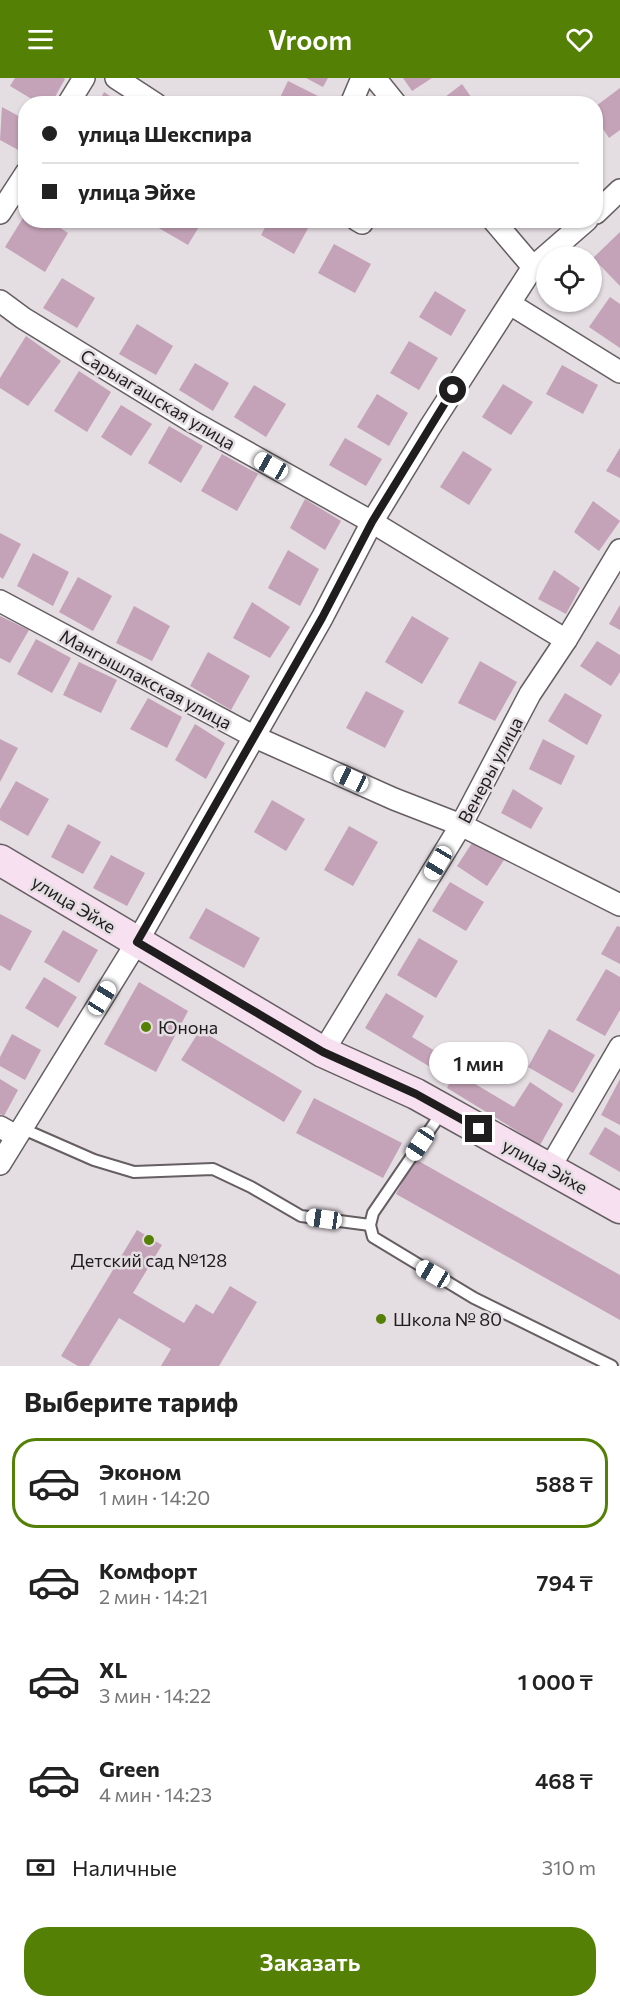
<!DOCTYPE html>
<html lang="ru">
<meta charset="utf-8">
<style>
:root{--surface:#fff;--page:#f6f6f6;--text:#222;--muted:#767676;--line:#e0e0e0;--accent:#548006}
body{margin:0;font-family:Commissioner,sans-serif;background:var(--page);color:var(--text);height:100vh;display:flex;flex-direction:column;font-size:22px;white-space:nowrap}
*{box-sizing:border-box;margin:0}
p{font-size:20px;color:var(--muted)}
.icon{flex:none;width:33px;height:33px;fill:none;stroke:currentColor;stroke-width:2;stroke-linecap:round;stroke-linejoin:round}
.map{position:relative;height:1288px;overflow:hidden}
.panel{display:flex;flex-direction:column;background:var(--surface);flex:1}
.panel>*{flex:none}
.guide{position:absolute;left:18px;top:18px;width:585px;height:132px;border-radius:24px;box-shadow:0 2px 4px #0004;display:grid;align-content:center;height:132px;padding:0 24px;background:var(--surface)}
.tools{position:absolute;left:536px;top:168px;display:grid;gap:12px}
.tools a{display:grid;place-items:center;width:66px;height:66px;border-radius:50%;background:var(--surface);box-shadow:0 2px 4px #0004;font-size:30px}
.end{position:absolute;width:27px;height:27px;margin:-14px;border:8px solid #1f1d1e;background:#fff;box-shadow:0 0 0 3px #fff}
.from{border-radius:50%}
.bubble{position:absolute;height:42px;border-radius:21px;background:var(--surface);box-shadow:0 2px 4px #0004;font-size:20px;font-weight:600;line-height:42px;text-align:center}
.car{position:absolute;width:18px;height:36px;margin:-18px -9px;border-radius:8px;box-shadow:0 0 4px 2px #0007;background:linear-gradient(#fff 24%,#345 0 40%,#fff 0 76%,#345 0 86%,#fff 0)}
.guide b{display:flex;align-items:center;gap:21px;height:57px;font-size:22px}
.guide b+b{border-top:2px solid var(--line)}
.guide i{width:15px;height:15px;background:var(--text)}
ul{padding:0;list-style:none}
li{display:flex;align-items:center;gap:18px;height:90px;margin:0 12px 9px;padding:0 12px;border:3px solid transparent;border-radius:24px}
li div{flex:1}
li b{display:block;font-size:22px}
li em{font-style:normal;font-weight:600}
li.active{border-color:var(--accent)}
li>.icon{width:54px;height:54px;stroke-width:1.5}
h2{padding:0 24px;font-size:27px;line-height:72px}
.pay{display:flex;align-items:center;gap:15px;height:66px;padding:0 24px;font-size:22px}
.pay p{margin-inline-start:auto}
.cta{display:flex;gap:12px;margin-top:auto;padding:12px 24px}
.cta a{flex:1;height:69px;border-radius:24px;background:var(--accent);color:#fff;font-size:24px;font-weight:600;line-height:69px;text-align:center}
header{display:flex;justify-content:space-between;align-items:center;height:78px;padding:0 24px;background:var(--accent);color:#fff;font-size:27px;font-weight:600}
.map>svg:first-child{display:block}
.building{fill:#c4a3b8}
.lines{fill:none;stroke-linecap:round;stroke-linejoin:round}
.lane-casing{stroke:#655e62;stroke-width:14}
.street-casing{stroke:#655e62;stroke-width:24}
.secondary-casing{stroke:#655e62;stroke-width:33}
.lane{stroke:#fff;stroke-width:10}
.street{stroke:#fff;stroke-width:21}
.secondary{stroke:#f7e0f0;stroke-width:30}
.route{stroke:#1f1d1e;stroke-width:8}
.poi-dot{fill:#548006;stroke:#e4dde2;stroke-width:2}
.labels{text-anchor:middle;dominant-baseline:central;stroke-width:5;stroke-linejoin:round;paint-order:stroke}
.street-label{font-size:18px;fill:#1f1d1e;stroke:#e4dde2}
.poi-label{font-size:18px;fill:#1f1d1e;stroke:#e4dde2;text-anchor:start}
</style>
<header><svg class="icon" aria-label="menu" viewBox="0 0 24 24"><path d="M4 6h16M4 12h16M4 18h16"/></svg>Vroom<svg class="icon" aria-label="heart" viewBox="0 0 24 24"><path d="M12 20l-8-8c-3-5 5-10 8-4 3-6 11-1 8 4z"/></svg></header>
<div class="map">
<svg width="620" height="1288" viewBox="0 0 620 1288">
<rect width="100%" height="100%" fill="#e4dde2"/>
<g class="building">
<polygon points="15,0 63,0 65,1 51,26 40,26 10,8"/>
<polygon points="306,0 328,0 323,9"/>
<polygon points="403,0 432,0 412,13"/>
<polygon points="288,3 320,19 316,26 277,26"/>
<polygon points="462,6 476,26 436,26"/>
<polygon points="620,10 620,52 609,60 596,40 596,28"/>
<polygon points="104,14 122,26 98,26"/>
<polygon points="2,29 26,42 26,67 22,74 0,62"/>
<polygon points="26,135 26,142 48,142 68,155 45,194 5,169"/>
<polygon points="160,142 203,142 188,167 157,149"/>
<polygon points="269,142 311,142 312,143 294,176 261,157"/>
<polygon points="620,154 620,208 593,180"/>
<polygon points="334,166 371,186 355,215 318,195"/>
<polygon points="62,200 95,220 77,250 43,230"/>
<polygon points="435,213 466,232 451,258 419,239"/>
<polygon points="610,219 620,226 620,270 589,249"/>
<polygon points="137,246 173,268 156,297 119,276"/>
<polygon points="26,258 61,283 28,328 0,310 0,300"/>
<polygon points="409,263 438,280 419,312 390,295"/>
<polygon points="195,285 229,305 213,333 179,312"/>
<polygon points="562,287 598,307 583,336 546,316"/>
<polygon points="79,293 111,314 87,354 54,333"/>
<polygon points="503,306 533,324 511,357 482,339"/>
<polygon points="254,307 286,326 266,359 234,339"/>
<polygon points="377,316 408,335 389,368 357,349"/>
<polygon points="121,327 152,346 131,378 101,359"/>
<polygon points="169,348 203,368 181,405 148,385"/>
<polygon points="345,360 382,381 366,408 329,387"/>
<polygon points="620,370 620,400 606,393"/>
<polygon points="463,373 492,391 469,427 440,409"/>
<polygon points="222,376 258,396 237,433 201,413"/>
<polygon points="305,421 341,443 325,472 290,450"/>
<polygon points="593,423 620,443 599,473 574,454"/>
<polygon points="0,455 21,466 3,501 0,499"/>
<polygon points="288,472 319,491 300,528 268,510"/>
<polygon points="33,475 69,494 53,528 17,508"/>
<polygon points="554,492 580,510 566,536 538,521"/>
<polygon points="78,499 112,518 93,553 59,534"/>
<polygon points="252,524 290,549 270,580 233,560"/>
<polygon points="620,527 620,552 609,546"/>
<polygon points="134,528 170,548 152,583 116,565"/>
<polygon points="0,538 29,552 10,585 0,580"/>
<polygon points="412,538 449,560 422,606 385,584"/>
<polygon points="36,561 71,580 52,615 17,596"/>
<polygon points="597,563 620,577 620,594 611,608 580,588"/>
<polygon points="208,574 250,598 231,632 190,608"/>
<polygon points="480,583 517,604 495,643 458,625"/>
<polygon points="79,584 117,602 101,635 63,617"/>
<polygon points="366,613 404,633 385,670 346,650"/>
<polygon points="565,615 602,637 587,667 548,643"/>
<polygon points="148,620 182,639 167,670 130,651"/>
<polygon points="195,646 225,665 206,701 175,682"/>
<polygon points="0,661 18,670 0,704"/>
<polygon points="543,661 575,678 561,707 529,691"/>
<polygon points="16,703 49,721 28,758 0,742 0,731"/>
<polygon points="513,711 543,730 531,751 501,735"/>
<polygon points="272,722 305,741 286,773 254,754"/>
<polygon points="68,746 101,764 83,796 51,779"/>
<polygon points="349,748 378,764 353,808 324,792"/>
<polygon points="474,762 504,782 487,808 457,788"/>
<polygon points="111,777 145,795 127,828 93,810"/>
<polygon points="450,804 484,824 466,853 432,833"/>
<polygon points="206,830 260,860 244,890 189,860"/>
<polygon points="0,836 32,853 10,893 0,887"/>
<polygon points="617,848 620,849 620,886 601,876"/>
<polygon points="63,852 98,872 79,905 44,884"/>
<polygon points="419,860 458,883 436,920 397,897"/>
<polygon points="606,891 620,899 620,932 605,958 576,942"/>
<polygon points="44,899 77,919 58,950 25,930"/>
<polygon points="139,904 188,933 156,994 104,966"/>
<polygon points="386,915 424,938 412,959 440,976 432,990 365,950"/>
<polygon points="549,951 595,977 573,1015 528,989"/>
<polygon points="200,952 302,1013 284,1044 181,982"/>
<polygon points="12,956 41,972 25,1002 0,988 0,979"/>
<polygon points="455,994 514,1029 530,1004 563,1026 540,1067 447,1010"/>
<polygon points="0,1001 18,1012 4,1038 0,1036"/>
<polygon points="620,1001 620,1047 601,1037"/>
<polygon points="314,1020 402,1065 383,1100 296,1055"/>
<polygon points="605,1049 620,1058 620,1094 589,1076"/>
<polygon points="415,1081 620,1197 620,1242 396,1116"/>
<polygon points="137,1152 162,1167 133,1215 160,1231 184,1245 196,1226 213,1236 230,1208 257,1224 219,1288 161,1288 171,1271 119,1240 89,1288 78,1288 61,1278"/>
</g>
<g class="lines">
<defs>
<g id="lane">
<polyline points="442,1034 373,1135 370,1147 373,1159 474,1220 612,1288"/>
<polyline points="21,1050 94,1082 134,1094 213,1091 251,1109 301,1138 370,1147"/>
</g>
<g id="street">
<polyline points="116,0 156,26"/>
<polyline points="375,0 396,26"/>
<polyline points="68,26 84,0"/>
<polyline points="351,26 362,0"/>
<polyline points="0,135 26,95"/>
<polyline points="596,135 620,112"/>
<polyline points="357,142 362,145"/>
<polyline points="493,142 533,189"/>
<polyline points="0,223 23,240 191,343 372,444 566,562"/>
<polyline points="510,226 620,294"/>
<polyline points="0,523 255,659 394,721 461,747 620,827"/>
<polyline points="323,974 461,747 530,616 566,562 620,472"/>
<polyline points="0,1049 16,1058"/>
<polyline points="0,1086 137,864 322,540 372,444 430,349 533,189 587,142"/>
<polyline points="549,1091 620,969"/>
</g>
<polyline id="secondary" points="0,782 323,974 416,1016 620,1130"/>
</defs>
<use href="#lane" class="lane-casing"/>
<use href="#street" class="street-casing"/>
<use href="#secondary" class="secondary-casing"/>
<use href="#lane" class="lane"/>
<use href="#street" class="street"/>
<use href="#secondary" class="secondary"/>
</g>
<g class="lines">
<polyline class="route" points="453,312 372,444 322,540 137,864 323,974 416,1016 479,1051"/>
</g>
<g class="poi-dot">
<circle cx="146" cy="949" r="6"/>
<circle cx="149" cy="1162" r="6"/>
<circle cx="381" cy="1241" r="6"/>
</g>
<g class="labels">
<g class="street-label">
<text transform="translate(158 321) rotate(31)">Сарыагашская улица</text>
<text transform="translate(146 601) rotate(28)">Мангышлакская улица</text>
<text transform="translate(490 692) rotate(-62)">Венеры улица</text>
<text transform="translate(74 826) rotate(31)">улица Эйхе</text>
<text transform="translate(545 1088) rotate(29)">улица Эйхе</text>
</g>
<g class="poi-label">
<text x="158" y="949">Юнона</text>
<text x="149" y="1182" text-anchor="middle">Детский сад №128</text>
<text x="393" y="1241">Школа № 80</text>
</g>
</g>
</svg>
<div class="tools">
<a><svg class="icon" aria-label="locate" viewBox="0 0 24 24"><circle cx="12" cy="12" r="6"/><path d="M12 2v4M12 18v4M2 12h4M18 12h4"/></svg></a>
</div>
<i class="end from" style="left:453px;top:312px"></i>
<i class="end" style="left:479px;top:1051px"></i>
<div class="bubble" style="left:429px;top:964px;width:99px">1 мин</div>
<i class="car" style="left:271px;top:388px;rotate:299deg"></i>
<i class="car" style="left:351px;top:701px;rotate:295deg"></i>
<i class="car" style="left:438px;top:785px;rotate:211deg"></i>
<i class="car" style="left:102px;top:920px;rotate:32deg"></i>
<i class="car" style="left:420px;top:1066px;rotate:214deg"></i>
<i class="car" style="left:324px;top:1141px;rotate:278deg"></i>
<i class="car" style="left:433px;top:1196px;rotate:300deg"></i>
<div class="guide">
<b><i class="from"></i>улица Шекспира</b>
<b><i></i>улица Эйхе</b>
</div>
</div>
<section class="panel">
<h2>Выберите тариф</h2>
<ul>
<li class="active"><svg class="icon" aria-label="car" viewBox="0 0 24 24"><path d="M5 17H2v-5l4-1 3-4h7l3 4 3 1v5h-3M9 17h6M6 11h13"/><circle cx="7" cy="17" r="2"/><circle cx="17" cy="17" r="2"/></svg><div><b>Эконом</b><p>1 мин · 14:20</p></div><em>588 ₸</em></li>
<li><svg class="icon" aria-label="car" viewBox="0 0 24 24"><path d="M5 17H2v-5l4-1 3-4h7l3 4 3 1v5h-3M9 17h6M6 11h13"/><circle cx="7" cy="17" r="2"/><circle cx="17" cy="17" r="2"/></svg><div><b>Комфорт</b><p>2 мин · 14:21</p></div><em>794 ₸</em></li>
<li><svg class="icon" aria-label="car" viewBox="0 0 24 24"><path d="M5 17H2v-5l4-1 3-4h7l3 4 3 1v5h-3M9 17h6M6 11h13"/><circle cx="7" cy="17" r="2"/><circle cx="17" cy="17" r="2"/></svg><div><b>XL</b><p>3 мин · 14:22</p></div><em>1 000 ₸</em></li>
<li><svg class="icon" aria-label="car" viewBox="0 0 24 24"><path d="M5 17H2v-5l4-1 3-4h7l3 4 3 1v5h-3M9 17h6M6 11h13"/><circle cx="7" cy="17" r="2"/><circle cx="17" cy="17" r="2"/></svg><div><b>Green</b><p>4 мин · 14:23</p></div><em>468 ₸</em></li>
</ul>
<div class="pay"><svg class="icon" aria-label="cash" viewBox="0 0 24 24"><path d="M3 7h18v10H3z"/><circle cx="12" cy="12" r="2"/></svg>Наличные<p>310 m</p></div>
<div class="cta"><a>Заказать</a></div>
</section>
